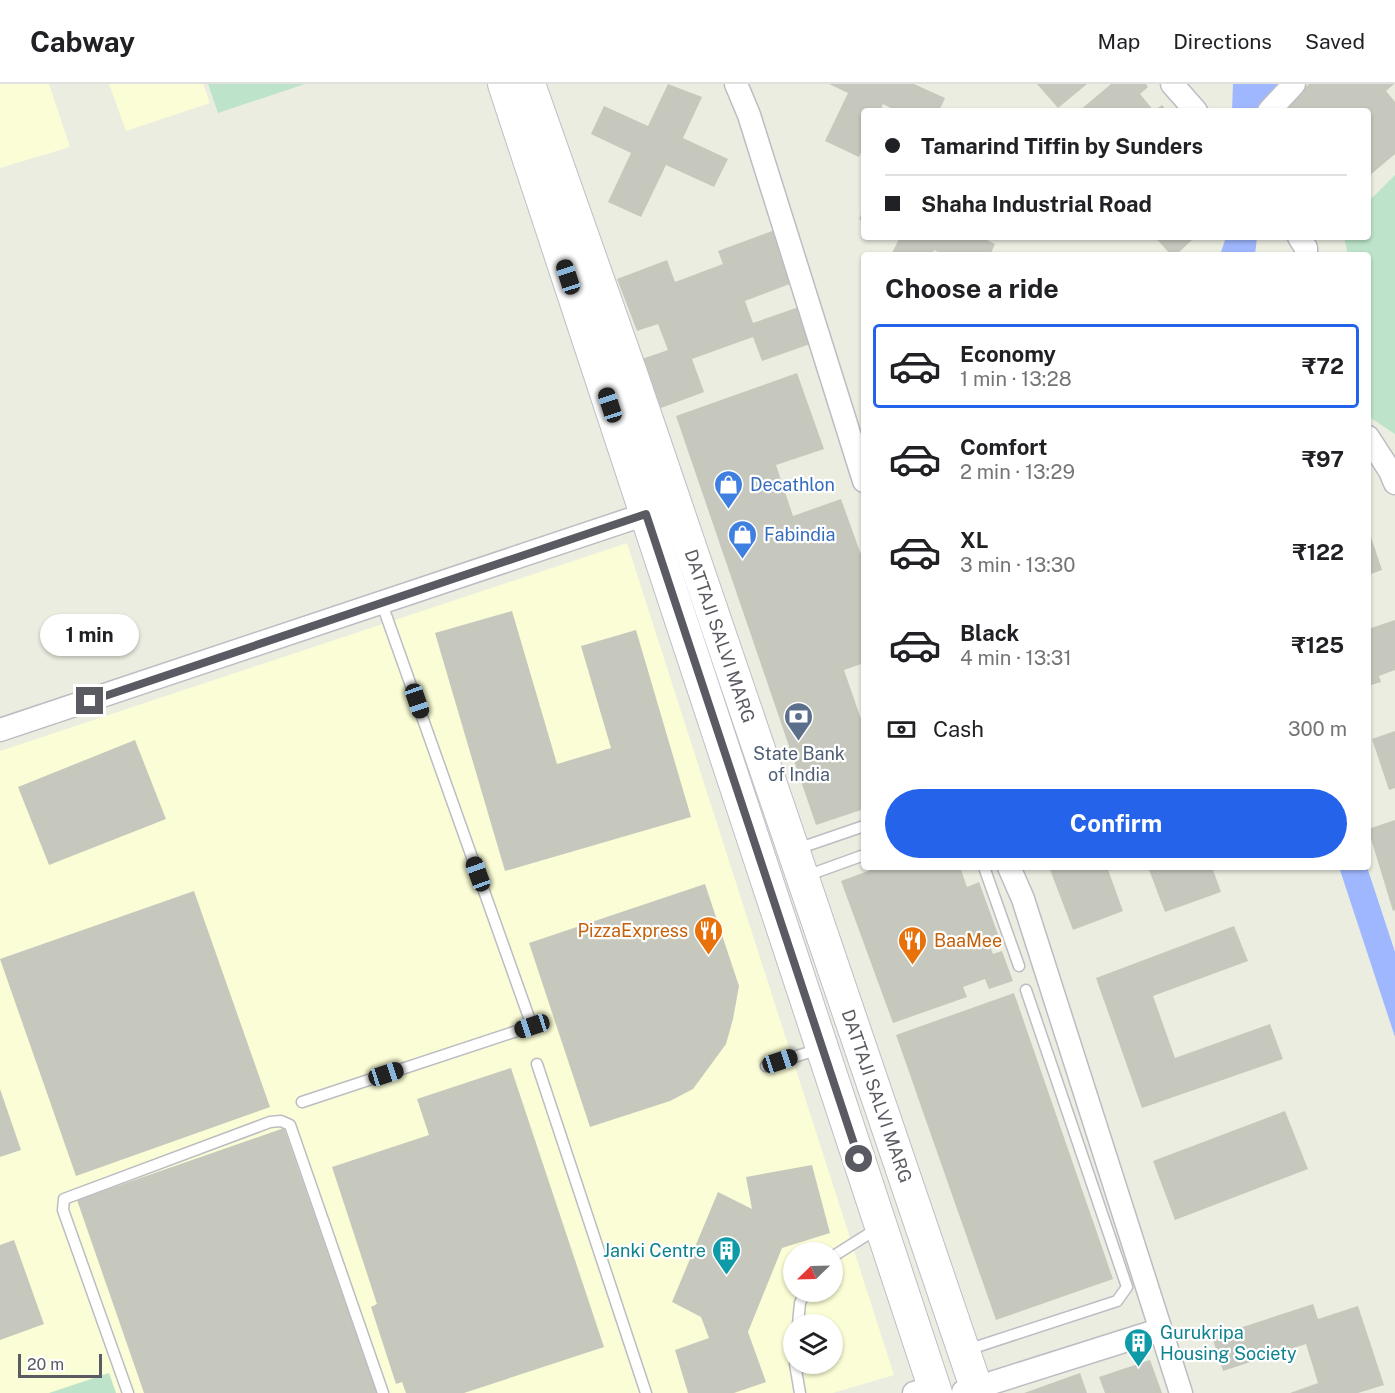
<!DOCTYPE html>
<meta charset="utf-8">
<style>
:root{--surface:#fff;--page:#f6f6f6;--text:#202124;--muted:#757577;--line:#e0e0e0;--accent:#2563eb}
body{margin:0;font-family:"Public Sans",sans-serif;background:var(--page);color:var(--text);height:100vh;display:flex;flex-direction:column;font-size:22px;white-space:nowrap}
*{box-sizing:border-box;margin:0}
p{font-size:20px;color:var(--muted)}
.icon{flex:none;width:33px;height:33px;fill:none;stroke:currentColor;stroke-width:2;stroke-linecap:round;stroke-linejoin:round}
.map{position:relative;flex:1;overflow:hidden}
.sheet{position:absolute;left:861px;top:168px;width:510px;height:618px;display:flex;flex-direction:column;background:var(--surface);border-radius:6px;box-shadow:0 2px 4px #0004}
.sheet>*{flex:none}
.top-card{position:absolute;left:861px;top:24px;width:510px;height:132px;border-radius:6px;box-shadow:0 2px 4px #0004;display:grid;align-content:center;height:132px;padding:0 24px;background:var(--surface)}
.needle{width:39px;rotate:247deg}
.buttons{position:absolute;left:783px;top:1158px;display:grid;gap:12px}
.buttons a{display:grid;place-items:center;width:60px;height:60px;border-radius:50%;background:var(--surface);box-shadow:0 2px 4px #0004;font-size:30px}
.scale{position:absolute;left:18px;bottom:15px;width:84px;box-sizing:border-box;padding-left:6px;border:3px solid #5a5b62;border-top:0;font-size:16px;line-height:21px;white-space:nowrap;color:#5a5b62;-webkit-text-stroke:4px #fff;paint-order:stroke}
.end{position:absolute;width:27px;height:27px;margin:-14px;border:8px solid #5a5b62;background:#fff;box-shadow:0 0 0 3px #fff}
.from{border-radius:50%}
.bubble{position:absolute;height:42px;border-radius:21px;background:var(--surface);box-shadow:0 2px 4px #0004;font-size:20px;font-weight:700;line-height:42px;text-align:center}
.car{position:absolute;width:18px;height:36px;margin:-18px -9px;border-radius:8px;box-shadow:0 0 4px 2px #0007;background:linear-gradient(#222 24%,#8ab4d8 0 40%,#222 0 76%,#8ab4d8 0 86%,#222 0)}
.top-card b{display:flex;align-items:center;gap:21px;height:57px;font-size:22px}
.top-card b+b{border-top:2px solid var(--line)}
.top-card i{width:15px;height:15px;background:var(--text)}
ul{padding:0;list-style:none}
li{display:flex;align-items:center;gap:18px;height:84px;margin:0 12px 9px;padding:0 12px;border:3px solid transparent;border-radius:6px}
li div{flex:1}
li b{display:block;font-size:22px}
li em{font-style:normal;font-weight:700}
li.current{border-color:var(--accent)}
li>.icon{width:54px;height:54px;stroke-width:1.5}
h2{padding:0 24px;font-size:27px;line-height:72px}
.pay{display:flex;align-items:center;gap:15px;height:66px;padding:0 24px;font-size:22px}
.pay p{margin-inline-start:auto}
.cta{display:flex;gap:12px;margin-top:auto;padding:12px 24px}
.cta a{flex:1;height:69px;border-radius:36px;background:var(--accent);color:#fff;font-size:24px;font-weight:700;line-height:69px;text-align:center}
header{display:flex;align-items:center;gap:36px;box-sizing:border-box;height:84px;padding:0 30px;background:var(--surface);border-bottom:2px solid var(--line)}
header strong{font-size:28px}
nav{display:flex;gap:33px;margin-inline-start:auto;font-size:21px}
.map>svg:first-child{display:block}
.commercial{fill:#fafdd5;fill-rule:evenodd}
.green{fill:#bde4ca}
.water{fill:#9fb7fe}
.building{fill:#c7c8bd}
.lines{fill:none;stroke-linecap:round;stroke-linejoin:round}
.lane-casing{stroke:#bcbcc3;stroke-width:13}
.street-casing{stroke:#bcbcc3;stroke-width:25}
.secondary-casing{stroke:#bebec7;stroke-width:34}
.lane{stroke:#fff;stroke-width:10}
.street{stroke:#fff;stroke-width:22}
.secondary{stroke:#fff;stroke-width:32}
.route{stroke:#5a5b62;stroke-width:8}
.labels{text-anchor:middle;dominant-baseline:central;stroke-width:4.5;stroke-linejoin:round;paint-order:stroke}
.shop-label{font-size:18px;fill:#366cbe;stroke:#fff;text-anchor:start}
.street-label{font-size:18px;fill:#5a5b62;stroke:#fff}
.service-label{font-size:18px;fill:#4e5e75;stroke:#fff}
.food-label{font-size:18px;fill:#c56008;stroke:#fff;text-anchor:end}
.culture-label{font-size:18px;fill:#0d838f;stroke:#fff;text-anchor:end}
</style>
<header>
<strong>Cabway</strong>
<nav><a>Map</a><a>Directions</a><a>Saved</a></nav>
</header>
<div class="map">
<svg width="1395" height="1309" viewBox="0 0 1395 1309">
<rect width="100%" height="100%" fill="#ebede1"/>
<g class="commercial">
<polygon points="0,0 49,0 70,63 0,84"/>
<polygon points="109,0 203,0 210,19 126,47"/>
<path d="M627 459 894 1291 833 1309H0V667ZM794 1168H832V1208H794ZM794 1240H832V1280H794Z"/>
</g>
<g class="green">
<polygon points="208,0 305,0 218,29"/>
<polygon points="1395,91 1395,350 1368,332 1368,171 1348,171 1344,153 1368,153 1368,118"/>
<polygon points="109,1289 116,1309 49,1309"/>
</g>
<g class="water">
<polygon points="1233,0 1285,0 1261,27 1232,27"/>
<polygon points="1226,153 1257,153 1255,171 1220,171"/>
<polygon points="1339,783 1367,783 1395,868 1395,953"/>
</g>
<g class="building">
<polygon points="668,0 702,13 683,54 728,75 714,103 666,81 641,133 608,118 631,69 591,50 604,22 648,42"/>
<polygon points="829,0 914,0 945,14 939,27 897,27 883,20 880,27 864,27 864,61 859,73 825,57 848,9"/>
<polygon points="1037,0 1087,0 1058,24"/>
<polygon points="1111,0 1146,0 1148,3 1140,10 1154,27 1079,27"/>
<polygon points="1309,0 1394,0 1386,7 1395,18 1395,70 1369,92 1368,91 1368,27 1280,27"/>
<polygon points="1162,21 1167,27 1154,27"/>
<polygon points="864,124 864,138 859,135"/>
<polygon points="775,146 795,198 745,217 753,239 799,223 813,259 762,277 753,253 692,275 704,308 661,324 642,275 668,266 658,240 637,247 617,195 667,176 675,198 723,180 718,167"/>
<polygon points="900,153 981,153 995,160 990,171 945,171 934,166 932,171 891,171"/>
<polygon points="1155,153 1195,153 1176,171 1171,171"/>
<polygon points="797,289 824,365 776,381 793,432 841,415 864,479 864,579 844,586 862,638 864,637 864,725 816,741 676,332"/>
<polygon points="1368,444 1382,486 1368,491"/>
<polygon points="512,527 557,680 611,664 581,562 636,546 691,733 505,787 435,549"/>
<polygon points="1395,536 1395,586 1379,592 1381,598 1371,601 1368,593 1368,545"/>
<polygon points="1395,647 1395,704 1389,706 1372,655"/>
<polygon points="135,656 166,735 49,781 18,703"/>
<polygon points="1395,736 1395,826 1393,827 1368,745"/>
<polygon points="879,783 960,783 967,803 979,798 999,853 988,857 993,870 1002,867 1013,897 989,905 985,895 963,903 967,913 893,939 841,797"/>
<polygon points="1049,783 1107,783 1123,827 1073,846"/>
<polygon points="1148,783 1212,783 1221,808 1165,828"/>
<polygon points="705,800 739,902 733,935 726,960 693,1005 670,1017 590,1043 529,859"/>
<polygon points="194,807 270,1023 76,1092 0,875"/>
<polygon points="1234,842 1248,877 1153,912 1175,974 1270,940 1283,975 1142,1024 1096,894"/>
<polygon points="1014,909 1113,1195 996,1236 896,951"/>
<polygon points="511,984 604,1263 464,1309 406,1309 402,1298 396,1300 371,1223 377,1220 332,1083 429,1051 417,1015"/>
<polygon points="0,1005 21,1066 0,1073"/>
<polygon points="1285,1027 1308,1085 1175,1136 1153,1077"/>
<polygon points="284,1044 377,1309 144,1309 77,1116"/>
<polygon points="812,1081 830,1149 782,1164 748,1248 766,1298 734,1309 688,1309 675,1266 709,1254 701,1233 672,1218 718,1108 752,1125 746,1093"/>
<polygon points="14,1156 44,1240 0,1256 0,1161"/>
<polygon points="1313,1220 1318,1235 1358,1222 1384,1301 1358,1309 1290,1309 1318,1299 1306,1260 1223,1287 1212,1253"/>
<polygon points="1150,1276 1162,1309 1105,1309 1099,1293"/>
<polygon points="1080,1289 1087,1309 1024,1309"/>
</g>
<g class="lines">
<defs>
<g id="lane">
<polyline points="797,765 864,742"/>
<polyline points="984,783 1019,882"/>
<polyline points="806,792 864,771"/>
<polyline points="537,980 646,1309"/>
<polyline points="766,982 819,965"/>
<polyline points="302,1018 532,942 382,520"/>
<polyline points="832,1173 878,1144"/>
<polyline points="798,1240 800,1219 805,1208"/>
<polyline points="967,1266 1117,1217 1127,1203 1026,906"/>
<polyline points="795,1280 800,1309"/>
<polyline points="128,1309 63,1126 64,1115 270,1038 281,1037 290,1041 383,1309"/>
</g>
<g id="street">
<polyline points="736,0 749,31 864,397"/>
<polyline points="1172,0 1196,27"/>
<polyline points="1269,27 1294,0"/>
<polyline points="1299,153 1306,164 1306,171"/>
<polyline points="1368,353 1390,387 1395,399"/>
<polyline points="0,646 646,430"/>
<polyline points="1009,783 1023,815 1181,1309"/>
<polyline points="963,1308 1159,1246"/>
<polyline points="914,1309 934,1303"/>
</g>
<g id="secondary">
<polyline points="504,0 936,1309"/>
<polyline points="529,0 631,289 978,1309"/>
</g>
</defs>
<use href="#lane" class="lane-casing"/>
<use href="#street" class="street-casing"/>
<use href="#secondary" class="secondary-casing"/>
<use href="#lane" class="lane"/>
<use href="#street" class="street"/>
<use href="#secondary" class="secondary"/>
</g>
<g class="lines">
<polyline class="route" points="90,617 646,430 859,1075"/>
</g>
<defs>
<symbol id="shop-pin" viewBox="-11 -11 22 30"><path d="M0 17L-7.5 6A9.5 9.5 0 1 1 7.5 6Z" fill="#3f7fe0" stroke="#fff"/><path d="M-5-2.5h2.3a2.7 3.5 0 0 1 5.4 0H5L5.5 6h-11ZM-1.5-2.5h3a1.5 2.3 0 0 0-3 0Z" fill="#fff"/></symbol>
<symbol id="bank-pin" viewBox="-11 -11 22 30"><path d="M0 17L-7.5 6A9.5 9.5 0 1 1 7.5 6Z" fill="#5c6f8a" stroke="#fff"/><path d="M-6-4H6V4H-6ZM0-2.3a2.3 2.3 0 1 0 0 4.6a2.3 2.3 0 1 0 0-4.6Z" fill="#fff"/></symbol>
<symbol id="restaurant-pin" viewBox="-11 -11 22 30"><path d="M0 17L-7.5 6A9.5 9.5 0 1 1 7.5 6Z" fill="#e8710a" stroke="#fff"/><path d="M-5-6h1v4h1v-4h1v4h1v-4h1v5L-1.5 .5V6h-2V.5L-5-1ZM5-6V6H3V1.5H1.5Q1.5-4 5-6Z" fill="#fff"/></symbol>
<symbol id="building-pin" viewBox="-11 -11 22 30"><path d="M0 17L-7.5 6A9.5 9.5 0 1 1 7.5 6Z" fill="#0f9aa8" stroke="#fff"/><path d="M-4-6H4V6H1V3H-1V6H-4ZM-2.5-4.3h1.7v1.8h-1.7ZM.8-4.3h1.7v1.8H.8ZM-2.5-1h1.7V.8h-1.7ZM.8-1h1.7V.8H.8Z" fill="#fff"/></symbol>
</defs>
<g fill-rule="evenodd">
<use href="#shop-pin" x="712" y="384" width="33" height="45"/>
<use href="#shop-pin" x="726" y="434" width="33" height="45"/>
<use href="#bank-pin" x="782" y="616" width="33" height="45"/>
<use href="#restaurant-pin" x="692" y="830" width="33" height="45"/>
<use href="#restaurant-pin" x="896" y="840" width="33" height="45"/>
<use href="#building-pin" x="710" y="1150" width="33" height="45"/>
<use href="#building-pin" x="1122" y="1242" width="33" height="45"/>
</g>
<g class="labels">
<g class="shop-label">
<text x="750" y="400">Decathlon</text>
<text x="764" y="450">Fabindia</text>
</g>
<g class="street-label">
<text transform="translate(720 552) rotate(71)">DATTAJI SALVI MARG</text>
<text transform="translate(877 1012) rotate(71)">DATTAJI SALVI MARG</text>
</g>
<g class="service-label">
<text x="799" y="669">State Bank<tspan x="799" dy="21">of India</tspan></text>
</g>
<g class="food-label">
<text x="688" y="846">PizzaExpress</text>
<text x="934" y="856" text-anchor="start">BaaMee</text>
</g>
<g class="culture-label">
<text x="706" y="1166">Janki Centre</text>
<text x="1160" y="1248" text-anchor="start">Gurukripa<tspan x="1160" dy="21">Housing Society</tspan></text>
</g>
</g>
</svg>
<div class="buttons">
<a><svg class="needle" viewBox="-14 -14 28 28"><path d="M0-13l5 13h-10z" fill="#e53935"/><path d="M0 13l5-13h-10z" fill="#757577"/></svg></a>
<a><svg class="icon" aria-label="layers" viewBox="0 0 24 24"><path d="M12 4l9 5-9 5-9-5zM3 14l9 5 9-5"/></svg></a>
</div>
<div class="scale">20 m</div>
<i class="end from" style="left:859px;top:1075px"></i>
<i class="end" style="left:90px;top:617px"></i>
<div class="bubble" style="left:40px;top:530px;width:99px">1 min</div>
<i class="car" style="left:568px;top:193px;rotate:342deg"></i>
<i class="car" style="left:610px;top:321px;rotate:342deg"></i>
<i class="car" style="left:417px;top:617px;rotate:161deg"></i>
<i class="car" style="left:478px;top:790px;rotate:340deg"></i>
<i class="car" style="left:532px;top:942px;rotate:252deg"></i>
<i class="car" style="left:780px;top:977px;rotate:72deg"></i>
<i class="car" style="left:386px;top:990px;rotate:72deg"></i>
<div class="top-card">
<b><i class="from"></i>Tamarind Tiffin by Sunders</b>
<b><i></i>Shaha Industrial Road</b>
</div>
<section class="sheet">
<h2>Choose a ride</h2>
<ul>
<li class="current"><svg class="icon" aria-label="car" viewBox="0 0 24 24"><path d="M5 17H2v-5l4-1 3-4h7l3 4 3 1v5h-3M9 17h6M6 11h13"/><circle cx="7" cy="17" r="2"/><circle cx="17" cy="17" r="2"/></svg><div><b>Economy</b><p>1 min · 13:28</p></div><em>₹72</em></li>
<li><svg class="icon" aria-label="car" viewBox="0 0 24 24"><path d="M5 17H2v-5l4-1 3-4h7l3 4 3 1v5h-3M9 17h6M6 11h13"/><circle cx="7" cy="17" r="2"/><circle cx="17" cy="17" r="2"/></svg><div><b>Comfort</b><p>2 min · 13:29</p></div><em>₹97</em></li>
<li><svg class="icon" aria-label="car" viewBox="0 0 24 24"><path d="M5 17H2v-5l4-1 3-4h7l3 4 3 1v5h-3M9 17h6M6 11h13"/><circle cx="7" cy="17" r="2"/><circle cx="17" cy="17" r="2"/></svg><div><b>XL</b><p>3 min · 13:30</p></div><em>₹122</em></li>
<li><svg class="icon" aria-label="car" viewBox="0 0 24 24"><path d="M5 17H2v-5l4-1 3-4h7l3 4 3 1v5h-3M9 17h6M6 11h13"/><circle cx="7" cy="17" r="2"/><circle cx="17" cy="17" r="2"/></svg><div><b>Black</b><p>4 min · 13:31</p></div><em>₹125</em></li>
</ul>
<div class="pay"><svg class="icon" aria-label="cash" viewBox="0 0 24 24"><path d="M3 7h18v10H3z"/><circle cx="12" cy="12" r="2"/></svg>Cash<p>300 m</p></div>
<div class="cta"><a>Confirm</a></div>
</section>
</div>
